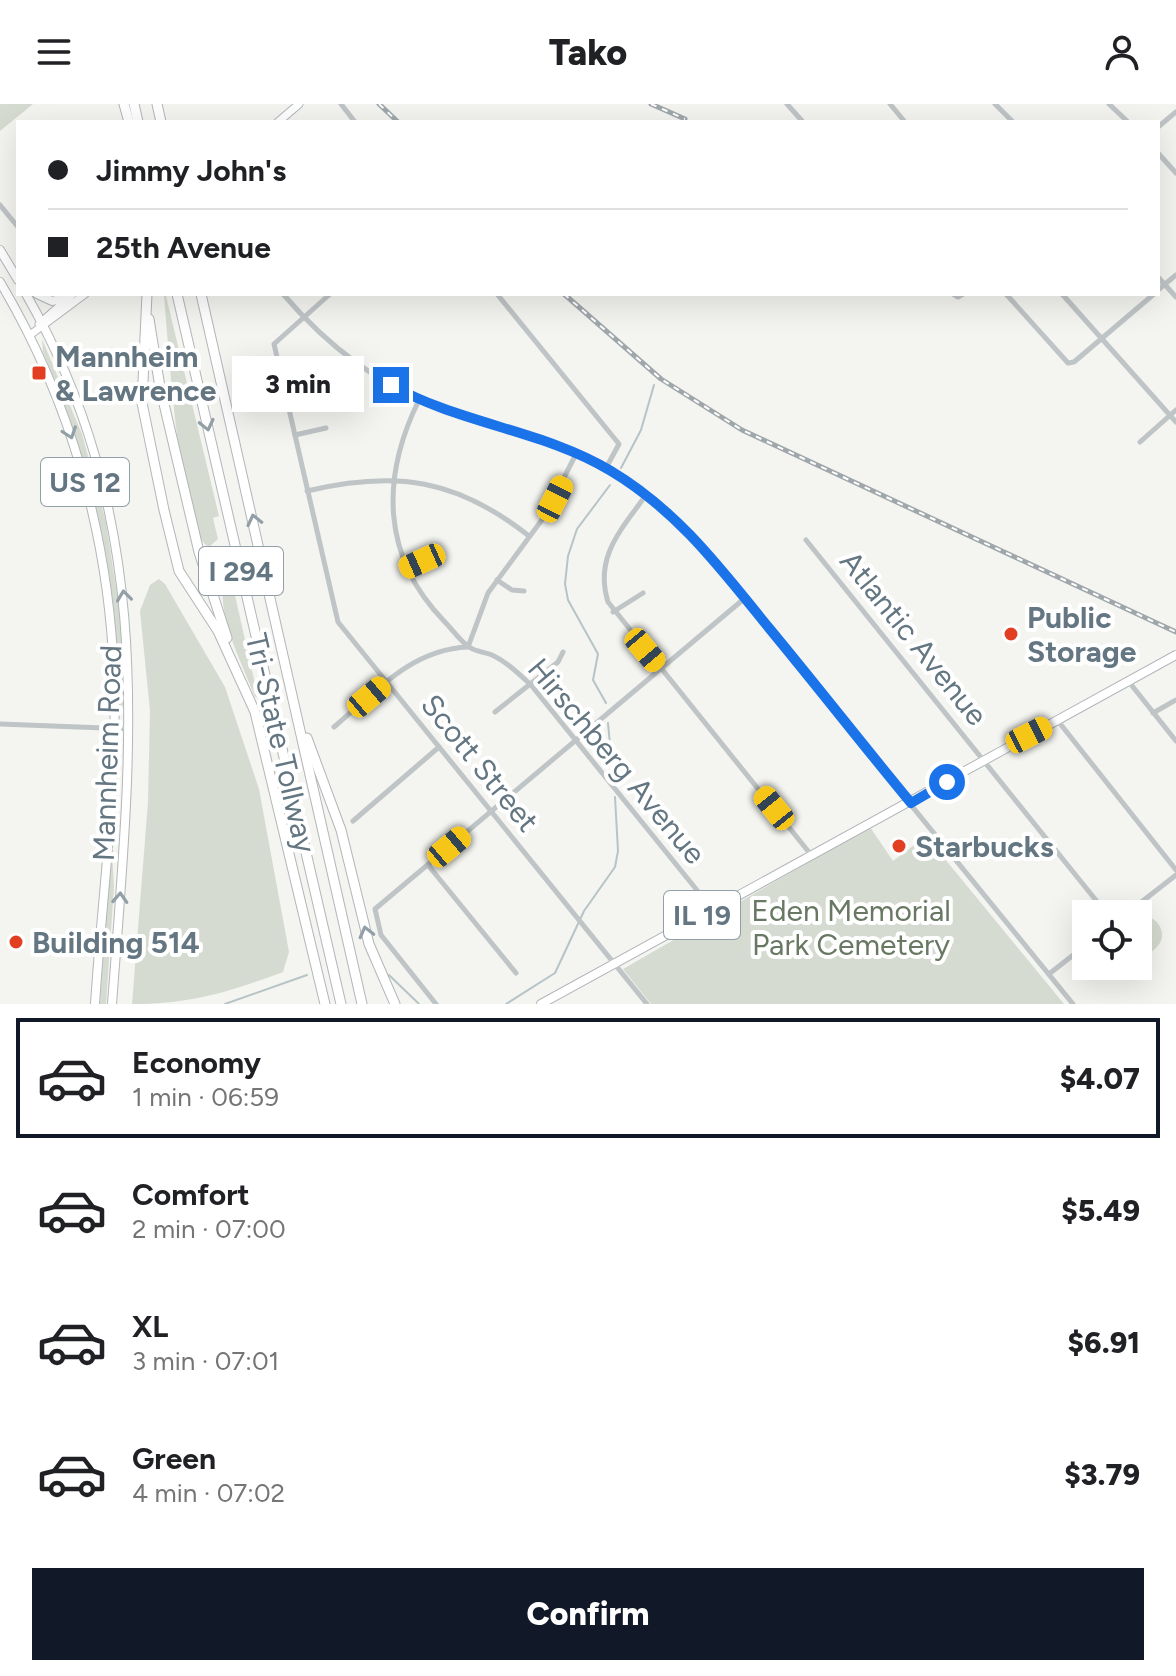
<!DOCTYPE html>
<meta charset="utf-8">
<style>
:root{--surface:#fff;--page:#f2f2f2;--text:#202124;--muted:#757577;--line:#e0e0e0;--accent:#111827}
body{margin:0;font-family:Figtree,sans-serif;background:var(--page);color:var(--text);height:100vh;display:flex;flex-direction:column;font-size:30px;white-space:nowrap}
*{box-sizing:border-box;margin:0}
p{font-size:26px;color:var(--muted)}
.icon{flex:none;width:44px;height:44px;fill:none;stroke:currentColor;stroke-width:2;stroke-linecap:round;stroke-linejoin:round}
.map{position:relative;height:900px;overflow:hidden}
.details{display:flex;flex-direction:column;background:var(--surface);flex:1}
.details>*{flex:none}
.hud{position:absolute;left:16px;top:16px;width:1144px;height:176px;border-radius:0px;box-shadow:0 8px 32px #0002;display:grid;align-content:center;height:176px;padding:0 32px;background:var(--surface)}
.buttons{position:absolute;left:1072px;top:796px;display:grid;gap:16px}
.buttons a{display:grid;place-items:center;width:80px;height:80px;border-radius:0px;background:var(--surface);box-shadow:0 8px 32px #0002;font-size:40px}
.end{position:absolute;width:36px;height:36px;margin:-18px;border:10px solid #1a73e8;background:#fff;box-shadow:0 0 0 4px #fff}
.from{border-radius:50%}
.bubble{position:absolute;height:56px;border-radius:0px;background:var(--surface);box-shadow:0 8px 32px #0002;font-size:26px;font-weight:800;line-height:56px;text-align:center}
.car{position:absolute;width:24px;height:48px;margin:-24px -12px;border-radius:10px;box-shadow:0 0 6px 2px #0007;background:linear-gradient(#f5c518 24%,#345 0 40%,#f5c518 0 76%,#345 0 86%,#f5c518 0)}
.hud b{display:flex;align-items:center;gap:28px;height:76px;font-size:30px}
.hud b+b{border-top:2px solid var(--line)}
.hud i{width:20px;height:20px;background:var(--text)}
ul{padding:14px 0 0;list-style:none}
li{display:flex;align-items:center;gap:24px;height:120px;margin:0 16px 12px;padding:0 16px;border:4px solid transparent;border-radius:0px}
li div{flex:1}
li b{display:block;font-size:30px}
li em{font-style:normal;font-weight:800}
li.selected{border-color:var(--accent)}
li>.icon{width:72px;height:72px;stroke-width:1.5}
.primary-button{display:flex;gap:16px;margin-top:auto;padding:16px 32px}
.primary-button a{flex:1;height:92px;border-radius:0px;background:var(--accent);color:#fff;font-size:32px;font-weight:800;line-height:92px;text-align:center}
header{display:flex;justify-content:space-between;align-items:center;height:104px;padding:0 32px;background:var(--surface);font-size:36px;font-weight:800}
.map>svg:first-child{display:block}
.green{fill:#d6dbd1}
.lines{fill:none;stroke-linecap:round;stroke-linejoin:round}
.stream{stroke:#b6c4c7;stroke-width:2}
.secondary-casing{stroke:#b1b7bb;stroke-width:9}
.primary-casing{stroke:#b2b7ba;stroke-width:10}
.highway-casing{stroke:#b2b6b8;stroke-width:11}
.street{stroke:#bfc4c6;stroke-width:5}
.secondary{stroke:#fff;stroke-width:7}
.primary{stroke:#fff;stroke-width:8}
.highway{stroke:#fff;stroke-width:9}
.rail-casing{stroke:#a0a7ab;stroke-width:5}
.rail{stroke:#fff;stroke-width:2;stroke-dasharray:6;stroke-linecap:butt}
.oneway{stroke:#929fa7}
.route{stroke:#1a73e8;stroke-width:10}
.poi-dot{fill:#e23f22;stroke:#fff;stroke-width:3}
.labels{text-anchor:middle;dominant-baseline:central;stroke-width:8;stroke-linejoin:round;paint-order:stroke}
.shield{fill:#fff;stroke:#929fa7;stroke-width:2}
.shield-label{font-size:28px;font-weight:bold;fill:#637681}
.poi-label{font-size:30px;font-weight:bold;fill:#637681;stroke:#fff;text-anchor:start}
.street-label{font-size:30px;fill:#637681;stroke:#fff}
.park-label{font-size:30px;fill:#687862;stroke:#fff}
</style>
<header><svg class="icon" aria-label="menu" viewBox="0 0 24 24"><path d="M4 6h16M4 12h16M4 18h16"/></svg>Tako<svg class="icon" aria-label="person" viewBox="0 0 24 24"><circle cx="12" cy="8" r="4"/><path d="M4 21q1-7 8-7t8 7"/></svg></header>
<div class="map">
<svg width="1176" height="900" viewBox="0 0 1176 900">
<rect width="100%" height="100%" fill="#f4f4f0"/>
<g class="green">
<polygon points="0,0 33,0 0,27"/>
<path d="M164 192H166L219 412 213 414 218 435 209 443C179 430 168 232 164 192Z"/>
<path d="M42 235 82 330 106 418 122 523 125 598 120 610C113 578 118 540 114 506 104 416 79 331 43 248Z"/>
<path d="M227 456 258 593H255C237 546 212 506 227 456Z"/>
<path d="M159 475 165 480 225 583 259 685 289 848 283 868C229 888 190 900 132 900L148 698 150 607 140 507 150 481Z"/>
<polygon points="870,723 893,757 926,732 1064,900 651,900 623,865"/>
<polygon points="111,728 114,783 106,900 100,900"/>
<path d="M1146 811C1171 822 1165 846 1141 852L1138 848V818Z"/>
</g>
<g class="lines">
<g class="stream">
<polyline points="621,364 641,326 654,281"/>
<polyline points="606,599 593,576 598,550 568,496 565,480 568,452 577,425 610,381"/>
<polyline points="608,619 613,673"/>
<polyline points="389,871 419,900"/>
<polyline points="225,900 307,871"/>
<polyline points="506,900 555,869 584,807 615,763 618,747 615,693"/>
</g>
<defs>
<g id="secondary">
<polyline points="278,18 299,0"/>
<polyline points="39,220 73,190"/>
<polyline points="30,231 85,190"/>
</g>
<g id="primary">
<polyline points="0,146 18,176"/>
<path d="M0 178C71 297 109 433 114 572 118 680 102 792 95 900"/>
<path d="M26 190C159 422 131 647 112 900"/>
<polyline points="37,190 52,197 69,193"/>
<polyline points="541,900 1176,551"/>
</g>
<g id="highway">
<polyline points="124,0 129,18"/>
<polyline points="134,0 138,18"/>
<polyline points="157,0 161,18"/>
<polyline points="147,190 142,299 164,406 179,467 218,527 255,608 325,900"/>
<polyline points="177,190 341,900"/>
<polyline points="201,190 362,900"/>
<polyline points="149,215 160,283 199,448 227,534"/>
<polyline points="307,634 341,726 369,840 395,900"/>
</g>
</defs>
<use href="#secondary" class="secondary-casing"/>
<use href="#primary" class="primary-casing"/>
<use href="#highway" class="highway-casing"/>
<g class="street">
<polyline points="341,0 355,18"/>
<polyline points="787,0 803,18"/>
<polyline points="890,0 905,18"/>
<polyline points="995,0 1013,18"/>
<polyline points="1109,0 1128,18"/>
<polyline points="1158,23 1176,8"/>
<polyline points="1158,49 1176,69"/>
<polyline points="0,101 18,123"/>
<polyline points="1158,173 1176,193"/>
<polyline points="1158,186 1176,171"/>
<path d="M283 190C325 239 378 281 439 304 495 325 556 336 610 366 636 381 660 402 683 421L1073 900"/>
<polyline points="330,190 274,240 338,518 647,900"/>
<polyline points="497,190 619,340 606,364"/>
<polyline points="953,190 958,193 963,190"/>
<polyline points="1006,190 1068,259 1074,258 1154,190"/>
<polyline points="1062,190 1176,318"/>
<path d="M419 296C381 373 381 452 444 517 452 525 460 537 469 543 476 548 485 548 492 551 507 558 519 570 531 581L713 806"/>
<polyline points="295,331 326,324"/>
<polyline points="1140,338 1176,306"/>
<path d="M307 387C396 366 457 375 529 432"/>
<path d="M646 391C621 426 594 453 608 498L812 752"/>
<polyline points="806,436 1107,810"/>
<polyline points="407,463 437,450"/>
<polyline points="497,476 512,486 524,487"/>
<polyline points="613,508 643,489"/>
<polyline points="1129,578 1176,637"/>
<polyline points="495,608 558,558 563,548"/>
<polyline points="1153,609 1176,596"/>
<polyline points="1058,617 1176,766"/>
<polyline points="0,620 130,625"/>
<path d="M334 623C375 588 412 545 468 543L488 489 544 413 576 350"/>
<polyline points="353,717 439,643"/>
<polyline points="428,761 516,869"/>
<polyline points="1126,810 1176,771"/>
<polyline points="1049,870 1086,841"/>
<polyline points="436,900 381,831 375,805 745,494"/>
</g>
<use href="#secondary" class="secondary"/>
<use href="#primary" class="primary"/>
<use href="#highway" class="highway"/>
<defs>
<g id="rail">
<polyline points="379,0 398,18"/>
<polyline points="651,0 685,15"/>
<polyline points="564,190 661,275 742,326 1176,528"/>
</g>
</defs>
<use href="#rail" class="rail-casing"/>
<use href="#rail" class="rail"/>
</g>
<defs><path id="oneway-chevron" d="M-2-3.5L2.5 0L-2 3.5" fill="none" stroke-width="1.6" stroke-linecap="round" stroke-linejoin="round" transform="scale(2)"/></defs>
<g class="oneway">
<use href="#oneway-chevron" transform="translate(207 321) rotate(77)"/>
<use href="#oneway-chevron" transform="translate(70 329) rotate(71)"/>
<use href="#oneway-chevron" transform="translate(254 416) rotate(-103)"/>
<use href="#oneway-chevron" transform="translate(124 492) rotate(-97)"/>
<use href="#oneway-chevron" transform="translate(120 794) rotate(-87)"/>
<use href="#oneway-chevron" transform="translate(366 828) rotate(-104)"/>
</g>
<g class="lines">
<path class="route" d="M391 281C460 320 543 326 611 367 678 407 721 465 769 524 817 582 863 641 911 699L947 678"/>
</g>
<g class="poi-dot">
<rect x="31" y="261" width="16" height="16" rx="4"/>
<circle cx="1011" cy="530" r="8"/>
<circle cx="899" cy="742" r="8"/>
<circle cx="16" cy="838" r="8"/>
</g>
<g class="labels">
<g class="shield">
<rect x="41" y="354" width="88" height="48" rx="6"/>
<rect x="199" y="443" width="84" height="48" rx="6"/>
<rect x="664" y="787" width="76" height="48" rx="6"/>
</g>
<g class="shield-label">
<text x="85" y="378">US 12</text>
<text x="241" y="467">I 294</text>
<text x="702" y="811">IL 19</text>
</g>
<g class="poi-label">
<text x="55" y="252">Mannheim<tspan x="55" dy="34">&amp; Lawrence</tspan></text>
<text x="1027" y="513">Public<tspan x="1027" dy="34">Storage</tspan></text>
<text x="915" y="742">Starbucks</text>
<text x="32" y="838">Building 514</text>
</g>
<g class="street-label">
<text transform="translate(914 534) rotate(51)">Atlantic Avenue</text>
<text transform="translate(281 639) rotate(77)">Tri-State Tollway</text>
<text transform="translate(107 649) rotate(-88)">Mannheim Road</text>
<text transform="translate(617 657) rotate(50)">Hirschberg Avenue</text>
<text transform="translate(480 659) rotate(51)">Scott Street</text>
</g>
<g class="park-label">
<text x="851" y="806">Eden Memorial<tspan x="851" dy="34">Park Cemetery</tspan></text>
</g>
</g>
</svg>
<div class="buttons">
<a><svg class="icon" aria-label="locate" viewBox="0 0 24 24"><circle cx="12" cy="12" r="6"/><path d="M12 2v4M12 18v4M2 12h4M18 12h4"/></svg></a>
</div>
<i class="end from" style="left:947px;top:678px"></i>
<i class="end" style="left:391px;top:281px"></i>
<div class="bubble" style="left:232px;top:252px;width:132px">3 min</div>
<i class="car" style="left:555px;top:395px;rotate:27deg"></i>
<i class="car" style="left:422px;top:457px;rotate:246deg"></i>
<i class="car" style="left:645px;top:546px;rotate:140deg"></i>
<i class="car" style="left:369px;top:593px;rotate:50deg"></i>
<i class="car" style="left:1029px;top:631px;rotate:63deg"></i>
<i class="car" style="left:774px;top:704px;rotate:321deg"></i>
<i class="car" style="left:449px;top:743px;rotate:50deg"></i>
<div class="hud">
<b><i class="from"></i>Jimmy John's</b>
<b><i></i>25th Avenue</b>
</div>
</div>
<section class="details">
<ul>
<li class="selected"><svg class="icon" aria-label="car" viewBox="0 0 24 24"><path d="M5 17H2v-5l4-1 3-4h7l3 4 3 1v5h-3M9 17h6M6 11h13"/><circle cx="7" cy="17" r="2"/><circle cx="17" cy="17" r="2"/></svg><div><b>Economy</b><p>1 min · 06:59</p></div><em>$4.07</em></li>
<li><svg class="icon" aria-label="car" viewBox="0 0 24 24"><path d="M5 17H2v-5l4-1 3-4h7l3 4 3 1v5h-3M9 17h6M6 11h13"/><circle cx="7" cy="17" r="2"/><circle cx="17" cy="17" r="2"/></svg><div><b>Comfort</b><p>2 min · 07:00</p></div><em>$5.49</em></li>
<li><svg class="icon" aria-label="car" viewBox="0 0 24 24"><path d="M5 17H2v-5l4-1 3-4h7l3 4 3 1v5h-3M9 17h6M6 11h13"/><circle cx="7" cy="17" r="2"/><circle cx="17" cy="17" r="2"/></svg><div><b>XL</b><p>3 min · 07:01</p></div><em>$6.91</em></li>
<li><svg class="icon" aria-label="car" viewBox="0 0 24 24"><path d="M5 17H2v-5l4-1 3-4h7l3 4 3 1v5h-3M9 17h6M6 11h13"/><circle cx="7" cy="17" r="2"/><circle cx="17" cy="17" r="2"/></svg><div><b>Green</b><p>4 min · 07:02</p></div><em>$3.79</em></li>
</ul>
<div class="primary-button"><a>Confirm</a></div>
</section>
